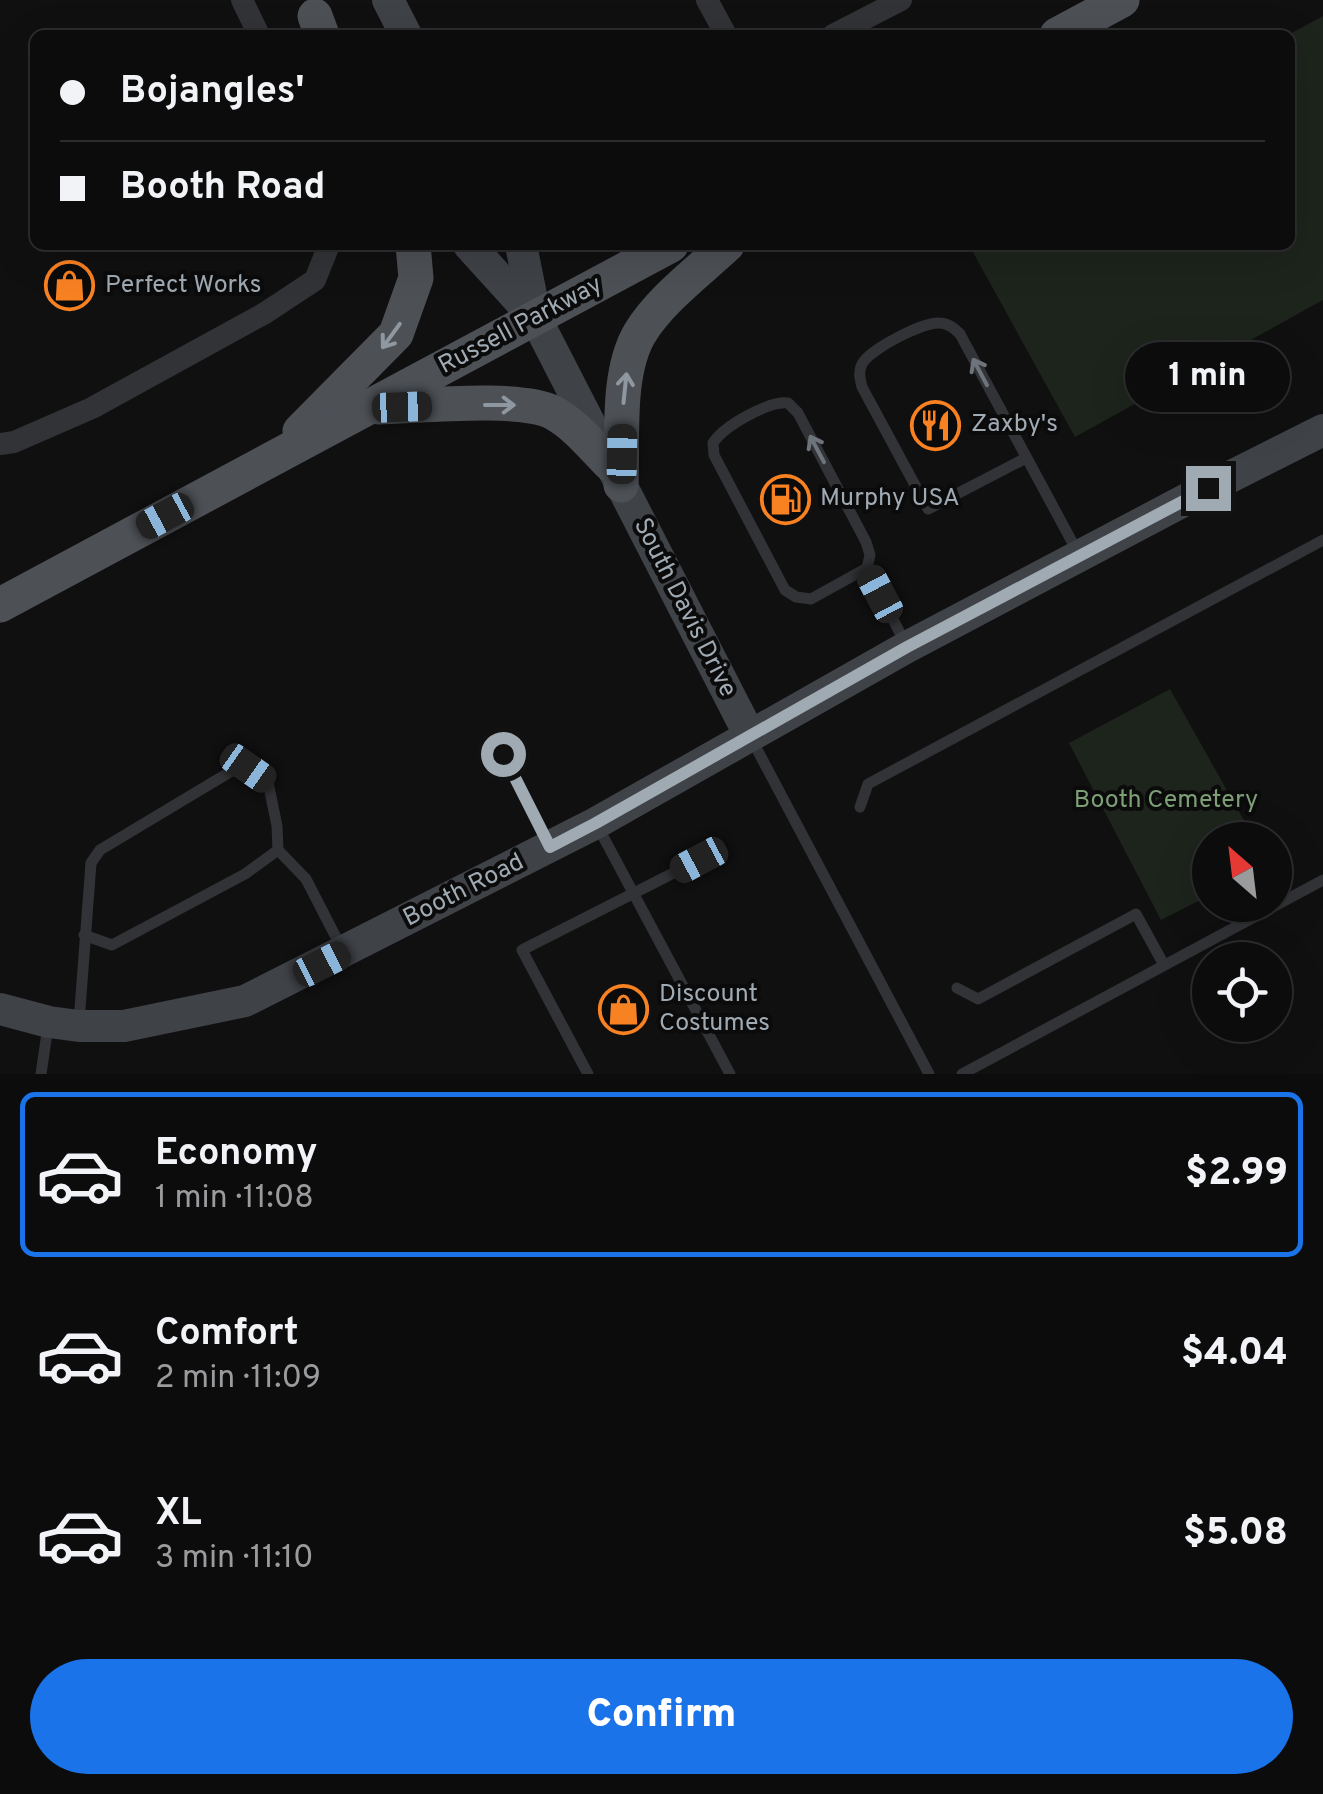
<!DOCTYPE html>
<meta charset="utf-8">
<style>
:root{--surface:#0c0c0d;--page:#1a1a1b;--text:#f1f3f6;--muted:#9a9b9d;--line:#2c2c2e;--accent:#1a73e8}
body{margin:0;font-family:Overpass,sans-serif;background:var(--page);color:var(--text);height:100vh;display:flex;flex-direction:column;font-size:38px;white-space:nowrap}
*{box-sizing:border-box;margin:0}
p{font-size:32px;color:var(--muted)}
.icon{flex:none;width:55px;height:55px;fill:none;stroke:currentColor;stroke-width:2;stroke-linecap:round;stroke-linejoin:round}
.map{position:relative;height:1074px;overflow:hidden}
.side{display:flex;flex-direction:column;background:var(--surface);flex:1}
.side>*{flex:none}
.top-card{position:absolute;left:30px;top:30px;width:1265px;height:220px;border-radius:15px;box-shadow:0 10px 40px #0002,0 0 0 2px var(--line);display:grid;align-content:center;height:220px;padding:0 30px;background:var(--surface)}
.needle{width:65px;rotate:332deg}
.fabs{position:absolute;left:1192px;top:822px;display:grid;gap:20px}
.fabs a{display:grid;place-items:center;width:100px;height:100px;border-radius:50%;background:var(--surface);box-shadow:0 10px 40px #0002,0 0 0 2px var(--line);font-size:50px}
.end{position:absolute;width:45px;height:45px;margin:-22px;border:12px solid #a0aab3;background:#111;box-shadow:0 0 0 5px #111}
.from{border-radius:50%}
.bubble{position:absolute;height:70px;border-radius:35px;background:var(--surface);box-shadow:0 10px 40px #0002,0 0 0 2px var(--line);font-size:32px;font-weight:800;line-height:70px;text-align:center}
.car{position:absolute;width:30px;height:60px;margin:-30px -15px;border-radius:12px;box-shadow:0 0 8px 2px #0007;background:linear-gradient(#222 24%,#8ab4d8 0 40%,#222 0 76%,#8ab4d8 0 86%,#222 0)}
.top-card b{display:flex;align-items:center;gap:35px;height:95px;font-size:38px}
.top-card b+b{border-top:2px solid var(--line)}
.top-card i{width:25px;height:25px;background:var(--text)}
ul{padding:18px 0 0;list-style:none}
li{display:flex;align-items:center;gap:30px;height:165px;margin:0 20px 15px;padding:0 10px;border:5px solid transparent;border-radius:15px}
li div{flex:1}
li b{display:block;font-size:38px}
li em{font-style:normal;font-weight:800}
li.active{border-color:var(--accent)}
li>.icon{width:90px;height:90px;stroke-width:1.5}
.action{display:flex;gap:20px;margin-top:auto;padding:20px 30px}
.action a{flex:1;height:115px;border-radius:60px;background:var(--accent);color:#fff;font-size:40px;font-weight:800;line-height:115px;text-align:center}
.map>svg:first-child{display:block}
.green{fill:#1d241c}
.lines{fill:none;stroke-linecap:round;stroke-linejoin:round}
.lane{stroke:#313336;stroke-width:11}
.street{stroke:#313336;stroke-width:22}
.secondary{stroke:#3f4247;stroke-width:32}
.primary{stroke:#4d5156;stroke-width:35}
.oneway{stroke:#8f98a0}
.oneway2{stroke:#6e747b}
.route{stroke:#a0aab3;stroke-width:12}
.labels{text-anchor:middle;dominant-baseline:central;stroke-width:8;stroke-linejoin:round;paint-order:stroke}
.poi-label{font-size:25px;fill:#a0aab3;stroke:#0b0b0c;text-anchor:start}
.street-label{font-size:25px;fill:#a0aab3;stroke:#0b0b0c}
.park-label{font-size:25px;fill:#7d9f76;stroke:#0b0b0c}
</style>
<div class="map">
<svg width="1323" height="1074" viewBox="0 0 1323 1074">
<rect width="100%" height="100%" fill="#101011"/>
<g class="green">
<polygon points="1323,16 1323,300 1075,437 969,245 1290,245 1290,35 1288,35"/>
<polygon points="1170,689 1255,840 1210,840 1210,895 1161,920 1069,743"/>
</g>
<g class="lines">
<g class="lane">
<path d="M1026 458 928 509 862 387C860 379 858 372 862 364 870 349 923 322 939 323 948 323 954 328 960 334L1077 551"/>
<path d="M867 568 811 599 796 597 785 590 714 455 713 443C724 426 768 401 788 403L798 413 866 542 870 555 867 568 905 643"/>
<polyline points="752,740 929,1074"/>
<polyline points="503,754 548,843"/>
<polyline points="860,807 868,784 1323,540"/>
<polyline points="598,827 730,1074"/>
<polyline points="278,850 306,879 342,949"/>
<polyline points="957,988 978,999 1136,914 1164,965"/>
<polyline points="79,1022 91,863 100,850 230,772 248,768 268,782 277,826 278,850 245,874 112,945 84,935"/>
<polyline points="41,1074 48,1026"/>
<polyline points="588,1074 522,950 699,860"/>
<polyline points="962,1074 1323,880"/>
</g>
<g class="street">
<polyline points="242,0 259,35"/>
<polyline points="707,0 726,35"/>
<polyline points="833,35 901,0"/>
<polyline points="0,444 14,442 92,408 265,313 315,280 329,245"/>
</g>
<g class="secondary">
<polyline points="388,0 406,35"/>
<polyline points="469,245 536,319 750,736"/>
<polyline points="521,245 535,315"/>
<polyline points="0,1009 49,1022 79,1026 124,1026 245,1001 596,823 907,647 1208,488 1323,430"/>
</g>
<g class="primary">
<polyline points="315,16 322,35"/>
<polyline points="1057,35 1122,0"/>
<path d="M379 407C419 406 519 396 552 412 575 424 593 447 611 465"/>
<polyline points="300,431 396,334 416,278 413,245"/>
<path d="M621 485C623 439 616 373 640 333 660 300 699 271 727 245"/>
<polyline points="0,605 671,245"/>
</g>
</g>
<defs><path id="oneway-shaft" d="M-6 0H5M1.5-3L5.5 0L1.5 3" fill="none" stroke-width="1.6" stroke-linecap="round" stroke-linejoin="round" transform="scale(2.5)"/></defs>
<g class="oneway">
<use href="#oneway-shaft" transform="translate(391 336) rotate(126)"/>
<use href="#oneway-shaft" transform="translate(625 388) rotate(-84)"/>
<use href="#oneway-shaft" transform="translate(500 405)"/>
</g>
<g class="oneway2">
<use href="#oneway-shaft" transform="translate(980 372) rotate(-118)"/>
<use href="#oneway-shaft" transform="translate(817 449) rotate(-118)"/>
</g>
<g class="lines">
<polyline class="route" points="503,754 550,847 596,823 907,647 1208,488"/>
</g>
<defs>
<symbol id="shop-ring" viewBox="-11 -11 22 22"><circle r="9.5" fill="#0b0b0c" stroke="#f88122" stroke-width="1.5"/><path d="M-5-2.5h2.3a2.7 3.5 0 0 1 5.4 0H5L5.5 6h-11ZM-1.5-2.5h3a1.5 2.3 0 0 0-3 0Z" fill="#f88122"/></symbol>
<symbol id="restaurant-ring" viewBox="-11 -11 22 22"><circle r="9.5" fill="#0b0b0c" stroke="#f88122" stroke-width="1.5"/><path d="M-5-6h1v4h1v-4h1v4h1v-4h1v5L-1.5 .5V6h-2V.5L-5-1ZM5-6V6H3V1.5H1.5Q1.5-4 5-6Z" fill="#f88122"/></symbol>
<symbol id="fuel-ring" viewBox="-11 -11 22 22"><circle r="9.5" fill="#0b0b0c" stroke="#f88122" stroke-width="1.5"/><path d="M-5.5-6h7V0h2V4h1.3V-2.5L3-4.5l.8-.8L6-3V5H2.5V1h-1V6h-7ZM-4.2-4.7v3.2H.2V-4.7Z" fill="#f88122"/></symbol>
</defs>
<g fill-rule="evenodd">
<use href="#shop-ring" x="42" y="258" width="55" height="55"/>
<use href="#restaurant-ring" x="908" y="398" width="55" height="55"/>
<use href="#fuel-ring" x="758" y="472" width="55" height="55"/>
<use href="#shop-ring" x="596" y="982" width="55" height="55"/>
</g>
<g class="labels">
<g class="poi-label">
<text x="105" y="286">Perfect Works</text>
<text x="971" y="425">Zaxby's</text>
<text x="820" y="499">Murphy USA</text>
<text x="659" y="995">Discount<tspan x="659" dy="29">Costumes</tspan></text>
</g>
<g class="street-label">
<text transform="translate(521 326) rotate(-28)">Russell Parkway</text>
<text transform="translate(684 608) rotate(63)">South Davis Drive</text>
<text transform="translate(464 891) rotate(-27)">Booth Road</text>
</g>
<g class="park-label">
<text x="1166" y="801">Booth Cemetery</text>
</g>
</g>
</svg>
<div class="fabs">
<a><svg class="needle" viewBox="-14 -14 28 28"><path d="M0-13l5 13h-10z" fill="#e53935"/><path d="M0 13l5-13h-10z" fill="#9a9b9d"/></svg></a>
<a><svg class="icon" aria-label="locate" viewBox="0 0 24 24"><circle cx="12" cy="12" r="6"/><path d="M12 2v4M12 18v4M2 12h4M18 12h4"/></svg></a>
</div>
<i class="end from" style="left:503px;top:754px"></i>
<i class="end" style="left:1208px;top:488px"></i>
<div class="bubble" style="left:1125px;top:342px;width:165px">1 min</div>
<i class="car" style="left:402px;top:407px;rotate:88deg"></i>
<i class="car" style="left:622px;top:454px;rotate:1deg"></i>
<i class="car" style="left:165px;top:516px;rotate:242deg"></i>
<i class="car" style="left:880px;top:594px;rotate:332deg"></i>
<i class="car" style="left:248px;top:768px;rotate:125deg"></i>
<i class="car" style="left:699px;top:860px;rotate:242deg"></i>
<i class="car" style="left:322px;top:964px;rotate:63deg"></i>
<div class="top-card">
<b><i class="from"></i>Bojangles'</b>
<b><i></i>Booth Road</b>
</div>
</div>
<section class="side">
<ul>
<li class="active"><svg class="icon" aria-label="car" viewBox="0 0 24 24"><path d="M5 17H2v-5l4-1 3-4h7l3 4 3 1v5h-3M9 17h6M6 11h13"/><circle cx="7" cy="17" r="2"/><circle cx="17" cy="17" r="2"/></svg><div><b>Economy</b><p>1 min · 11:08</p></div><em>$2.99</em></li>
<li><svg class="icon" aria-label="car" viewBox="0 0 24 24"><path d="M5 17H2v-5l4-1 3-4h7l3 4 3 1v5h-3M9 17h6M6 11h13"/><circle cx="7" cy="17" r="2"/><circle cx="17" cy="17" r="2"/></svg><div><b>Comfort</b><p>2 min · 11:09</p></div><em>$4.04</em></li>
<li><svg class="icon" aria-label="car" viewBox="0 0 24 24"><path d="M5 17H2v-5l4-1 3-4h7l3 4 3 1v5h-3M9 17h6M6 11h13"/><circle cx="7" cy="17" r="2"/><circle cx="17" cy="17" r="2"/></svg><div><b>XL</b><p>3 min · 11:10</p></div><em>$5.08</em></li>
</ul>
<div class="action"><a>Confirm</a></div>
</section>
